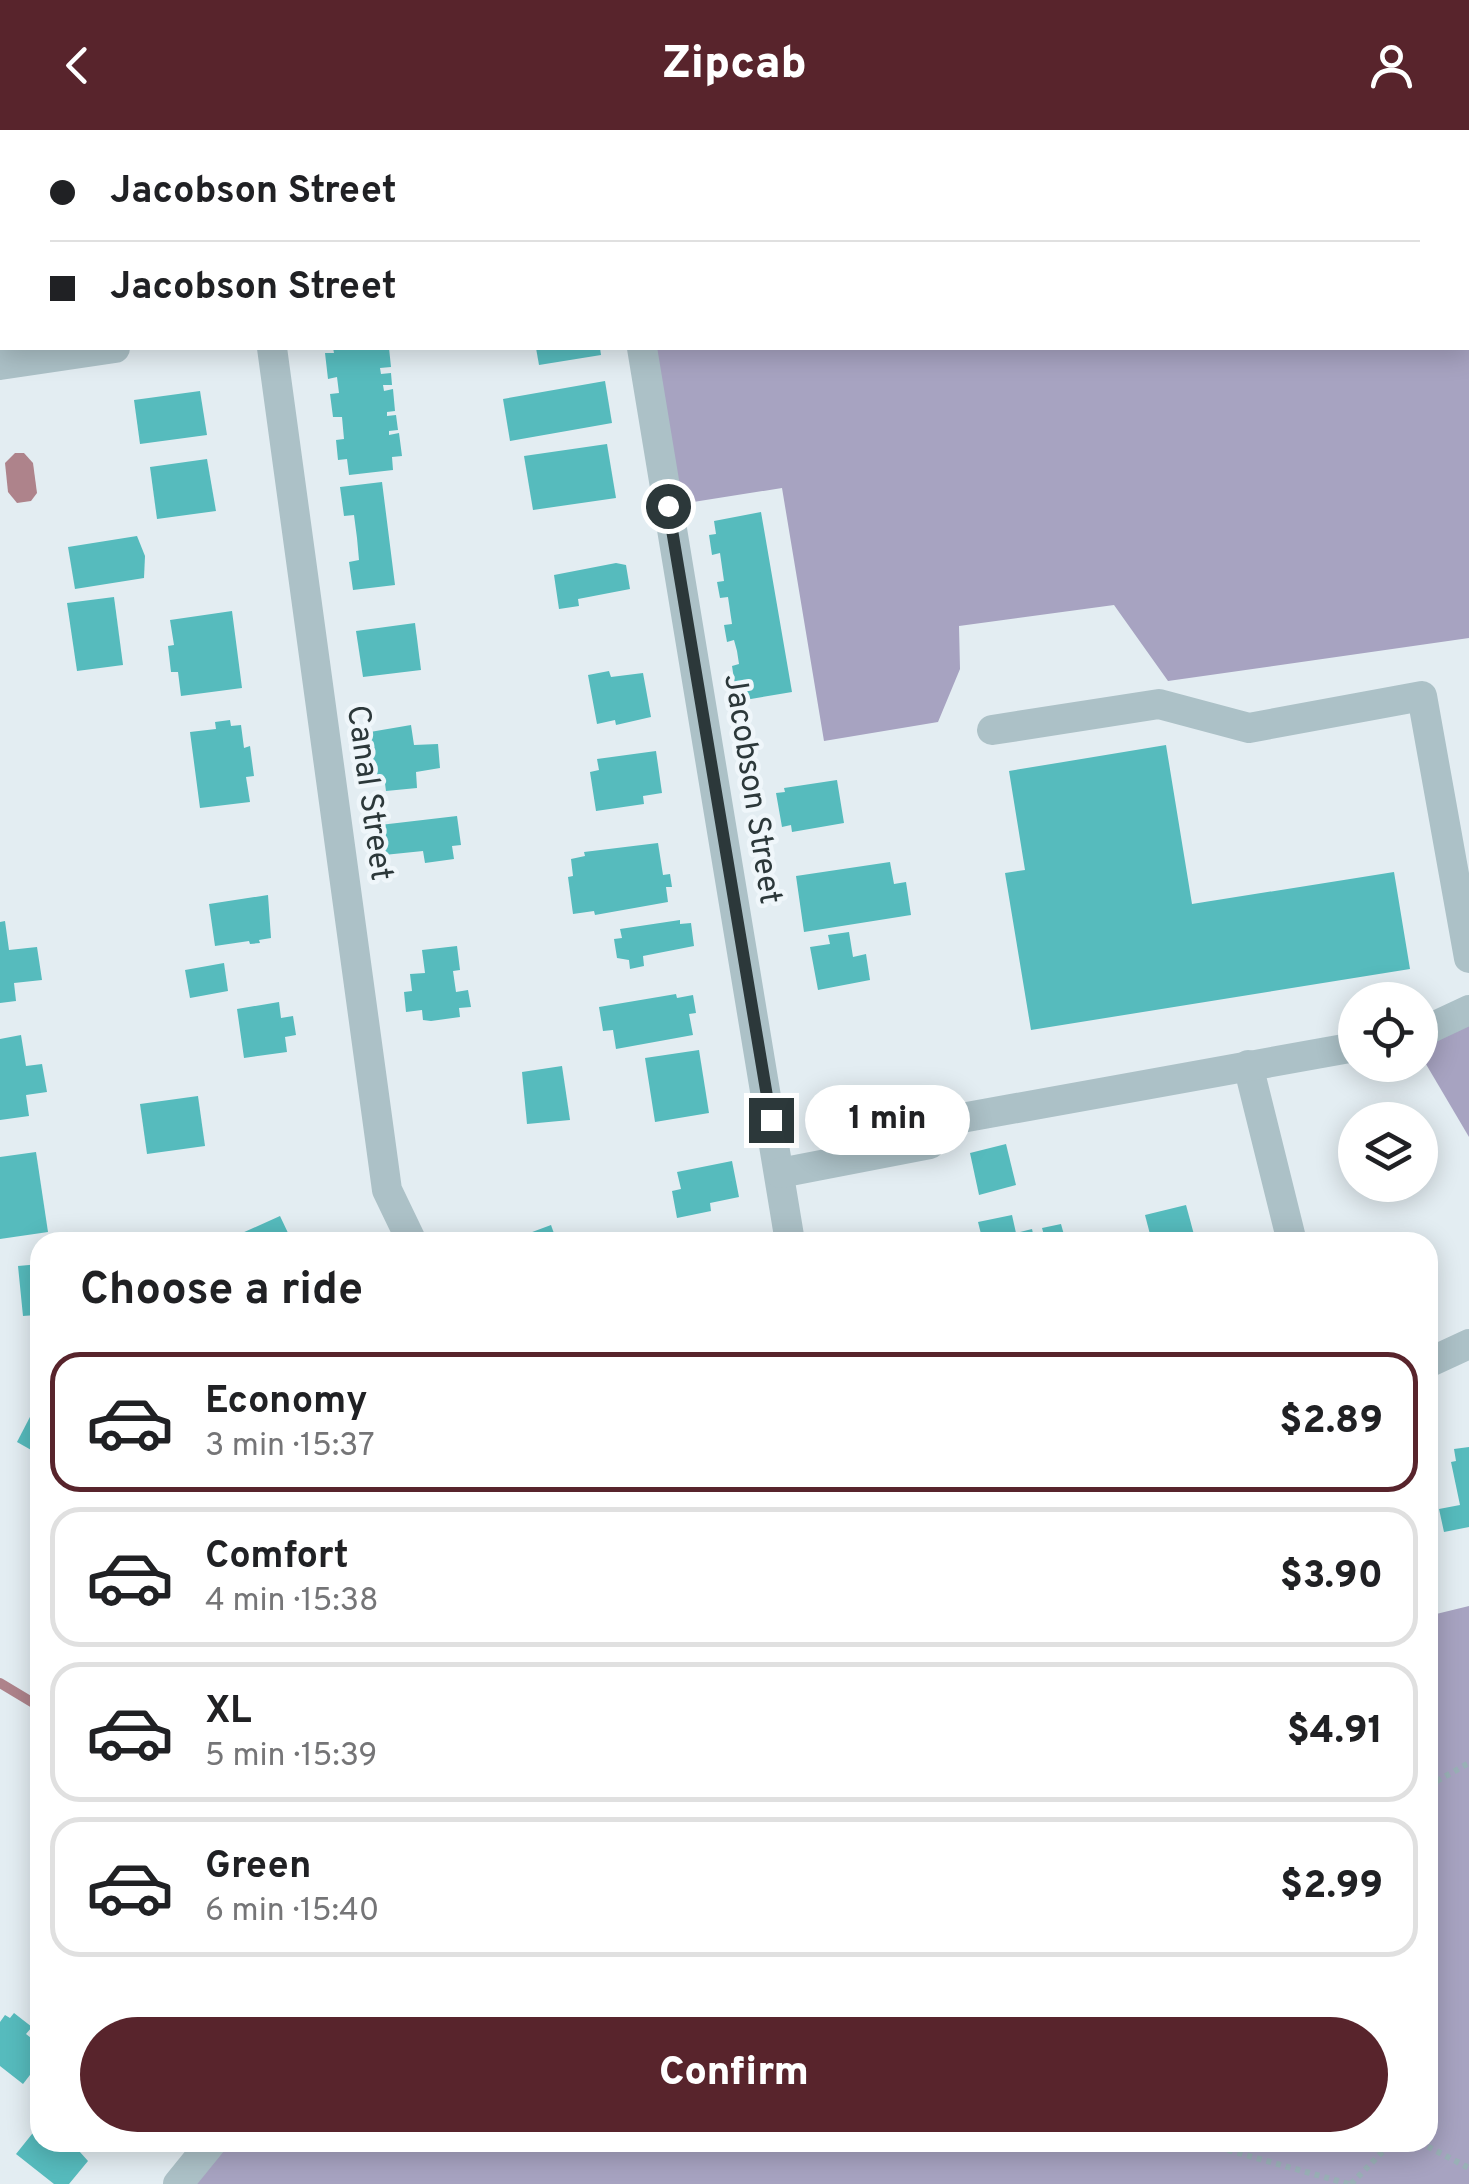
<!DOCTYPE html>
<meta charset="utf-8">
<style>
:root{--surface:#fff;--page:#f2f2f2;--text:#202124;--muted:#757577;--line:#e0e0e0;--accent:#58242c}
body{margin:0;font-family:Overpass,sans-serif;background:var(--page);color:var(--text);height:100vh;display:flex;flex-direction:column;font-size:38px;white-space:nowrap}
*{box-sizing:border-box;margin:0}
p{font-size:32px;color:var(--muted)}
.icon{flex:none;width:55px;height:55px;fill:none;stroke:currentColor;stroke-width:2;stroke-linecap:round;stroke-linejoin:round}
.map{position:relative;flex:1;overflow:hidden}
.drawer{position:absolute;left:30px;top:1102px;width:1408px;height:920px;display:flex;flex-direction:column;background:var(--surface);border-radius:30px;box-shadow:0 5px 25px #0003}
.drawer>*{flex:none}
.guide{position:absolute;left:0px;top:0px;width:1470px;height:220px;box-shadow:0 5px 25px #0003;display:grid;align-content:center;height:220px;padding:0 50px;background:var(--surface)}
.fabs{position:absolute;left:1338px;top:852px;display:grid;gap:20px}
.fabs a{display:grid;place-items:center;width:100px;height:100px;border-radius:50%;background:var(--surface);box-shadow:0 5px 25px #0003;font-size:50px}
.end{position:absolute;width:45px;height:45px;margin:-22px;border:12px solid #2c383a;background:#fff;box-shadow:0 0 0 5px #fff}
.from{border-radius:50%}
.bubble{position:absolute;height:70px;border-radius:35px;background:var(--surface);box-shadow:0 5px 25px #0003;font-size:32px;font-weight:800;line-height:70px;text-align:center}
.guide b{display:flex;align-items:center;gap:35px;height:95px;font-size:38px}
.guide b+b{border-top:2px solid var(--line)}
.guide i{width:25px;height:25px;background:var(--text)}
ul{padding:0;list-style:none}
li{display:flex;align-items:center;gap:30px;height:140px;margin:0 20px 15px;padding:0 30px;border:5px solid var(--line);border-radius:30px}
li div{flex:1}
li b{display:block;font-size:38px}
li em{font-style:normal;font-weight:800}
li.on{border-color:var(--accent)}
li>.icon{width:90px;height:90px;stroke-width:1.5}
h2{padding:0 50px;font-size:45px;line-height:120px}
.action{display:flex;gap:20px;margin-top:auto;padding:20px 50px}
.action a{flex:1;height:115px;border-radius:60px;background:var(--accent);color:#fff;font-size:40px;font-weight:800;line-height:115px;text-align:center}
header{display:flex;justify-content:space-between;align-items:center;height:130px;padding:0 50px;background:var(--accent);color:#fff;font-size:45px;font-weight:800}
.map>svg:first-child{display:block}
.green{fill:#a7a3c1}
.water{fill:#ae838b}
.lines{fill:none;stroke-linecap:round;stroke-linejoin:round}
.stream{stroke:#ae838b;stroke-width:10}
.building{fill:#56bbbd}
.path{stroke:#99b0b6;stroke-width:6;stroke-dasharray:5 5;stroke-linecap:butt}
.minor{stroke:#acc1c7;stroke-width:30}
.route{stroke:#2c383a;stroke-width:12}
.labels{text-anchor:middle;dominant-baseline:central;stroke-width:9;stroke-linejoin:round;paint-order:stroke}
.street-label{font-size:32px;fill:#2c383a;stroke:#eff6fa}
</style>
<header><svg class="icon" aria-label="back" viewBox="0 0 24 24"><path d="M15 5l-7 7 7 7"/></svg>Zipcab<svg class="icon" aria-label="person" viewBox="0 0 24 24"><circle cx="12" cy="8" r="4"/><path d="M4 21q1-7 8-7t8 7"/></svg></header>
<div class="map">
<svg width="1469" height="2054" viewBox="0 0 1469 2054">
<rect width="100%" height="100%" fill="#e3edf2"/>
<g class="green">
<polygon points="0,0 239,0 239,2 2,2 2,218 115,218 0,235"/>
<polygon points="670,0 1469,0 1469,508 1168,551 1114,475 959,496 960,539 938,592 824,611 782,358 668,376 642,218 1468,218 1468,2"/>
<polygon points="1469,880 1469,1007 1420,924 1420,903"/>
<polygon points="1469,1476 1469,2054 178,2054 212,2012 1428,2012 1428,1486"/>
</g>
<polygon class="water" points="15,323 24,323 33,333 37,363 31,371 17,373 8,362 5,333"/>
<g class="lines">
<polyline class="stream" points="0,1553 40,1577"/>
</g>
<g class="building">
<polygon points="333,218 389,218 391,237 380,238 381,244 391,243 392,255 383,255 384,261 393,259 395,281 387,282 387,286 396,285 398,300 389,301 389,305 399,303 402,326 392,327 393,340 349,345 347,329 338,330 336,310 344,309 342,287 333,287 330,264 339,263 337,247 328,249 325,223 334,223"/>
<polygon points="536,218 600,218 601,225 539,235"/>
<polygon points="605,251 612,293 510,311 503,269"/>
<polygon points="200,261 207,305 140,314 134,270"/>
<polygon points="607,314 616,368 533,380 524,326"/>
<polygon points="207,329 216,381 157,389 150,337"/>
<polygon points="382,352 395,455 353,460 349,432 359,430 357,408 354,385 344,386 340,357"/>
<polygon points="761,382 792,562 745,570 742,554 735,555 732,536 739,534 737,521 734,510 727,512 724,495 732,494 728,467 720,468 717,452 724,451 720,423 712,425 709,405 716,404 714,391"/>
<polygon points="137,406 145,426 144,448 75,459 68,417"/>
<polygon points="616,433 626,435 630,459 578,469 579,476 559,479 554,445"/>
<polygon points="114,467 123,535 77,541 67,473"/>
<polygon points="232,481 242,558 181,566 178,542 171,542 168,516 174,515 170,490"/>
<polygon points="415,493 421,540 363,547 356,501"/>
<polygon points="609,541 611,547 643,543 651,587 616,595 615,590 597,594 588,545"/>
<polygon points="230,590 231,596 241,595 244,618 250,616 254,646 246,647 250,672 200,678 190,602 216,599 215,592"/>
<polygon points="411,595 414,615 438,614 440,638 416,642 417,658 386,661 384,646 374,647 370,602"/>
<polygon points="1166,615 1192,774 1394,742 1410,839 1031,900 1005,743 1025,740 1009,641"/>
<polygon points="656,621 662,663 643,666 644,674 596,681 590,642 599,640 597,629"/>
<polygon points="837,650 844,693 792,702 791,695 782,697 776,663 785,662 784,658"/>
<polygon points="457,686 461,715 452,716 454,729 425,733 423,721 384,725 380,695"/>
<polygon points="658,713 663,745 670,744 672,757 666,757 668,772 595,785 594,781 573,784 568,747 573,746 571,729 585,726 584,722"/>
<polygon points="890,732 894,754 906,752 911,785 804,802 796,746"/>
<polygon points="268,765 271,808 259,810 260,813 250,814 249,811 215,816 209,774"/>
<polygon points="680,790 680,794 691,793 694,816 643,826 644,836 630,839 629,830 617,828 614,809 622,808 620,799"/>
<polygon points="5,791 9,820 37,817 42,850 14,853 16,871 0,873 0,792"/>
<polygon points="849,802 853,827 866,824 870,850 818,860 810,817 830,814 828,805"/>
<polygon points="457,816 460,840 453,841 456,862 468,860 471,877 459,878 460,887 431,891 423,890 422,880 406,882 404,862 412,861 410,844 425,843 422,820"/>
<polygon points="224,833 228,861 190,868 185,840"/>
<polygon points="676,864 677,868 693,865 696,883 689,884 693,905 616,919 613,900 603,901 599,877"/>
<polygon points="279,872 281,888 293,886 296,905 285,907 287,922 244,928 237,879"/>
<polygon points="21,905 26,936 42,934 47,962 26,965 29,986 0,990 0,909"/>
<polygon points="699,920 709,983 655,992 645,928"/>
<polygon points="562,936 570,990 527,994 522,942"/>
<polygon points="198,966 205,1016 147,1024 140,974"/>
<polygon points="1006,1014 1016,1055 979,1065 970,1023"/>
<polygon points="36,1022 48,1102 0,1109 0,1027"/>
<polygon points="732,1031 739,1067 710,1073 711,1081 677,1088 672,1061 681,1059 677,1042"/>
<polygon points="1186,1075 1196,1112 1152,1112 1145,1085"/>
<polygon points="1012,1085 1016,1103 1032,1099 1035,1112 983,1112 978,1092"/>
<polygon points="280,1086 289,1105 296,1102 300,1112 222,1112"/>
<polygon points="1061,1094 1066,1112 1046,1112 1042,1098"/>
<polygon points="551,1095 557,1112 505,1112"/>
<polygon points="40,1134 40,1198 37,1198 36,1185 23,1186 18,1136"/>
<polygon points="32,1283 40,1287 40,1325 17,1312"/>
<polygon points="1469,1317 1469,1397 1444,1402 1439,1379 1460,1375 1451,1332 1456,1331 1454,1319"/>
<polygon points="14,1883 32,1897 26,1904 40,1915 40,1932 23,1954 0,1936 0,1892 5,1885 10,1888"/>
<polygon points="40,1994 40,2012 71,2012 88,2031 69,2054 54,2054 16,2024"/>
</g>
<g class="lines">
<g class="path">
<polyline points="1428,1656 1469,1633"/>
<polyline points="1199,2012 1349,2054"/>
<polyline points="1419,2012 1469,2038"/>
<polyline points="1351,2054 1392,2012"/>
</g>
<g class="minor">
<polyline points="239,0 239,2"/>
<polyline points="272,218 387,1060 412,1112"/>
<polyline points="642,218 790,1112"/>
<polyline points="0,235 115,218"/>
<polyline points="992,600 1159,574 1249,598 1422,566 1469,828"/>
<polyline points="1420,903 1469,880"/>
<polyline points="1248,935 1292,1112"/>
<polyline points="780,1043 930,1014 956,989 1355,917"/>
<polyline points="1428,1233 1469,1214"/>
<polyline points="178,2054 212,2012"/>
</g>
</g>
<g class="lines">
<polyline class="route" points="668,376 771,990"/>
</g>
<g class="labels">
<g class="street-label">
<text transform="translate(751 659) rotate(81)">Jacobson Street</text>
<text transform="translate(368 663) rotate(82)">Canal Street</text>
</g>
</g>
</svg>
<div class="fabs">
<a><svg class="icon" aria-label="locate" viewBox="0 0 24 24"><circle cx="12" cy="12" r="6"/><path d="M12 2v4M12 18v4M2 12h4M18 12h4"/></svg></a>
<a><svg class="icon" aria-label="layers" viewBox="0 0 24 24"><path d="M12 4l9 5-9 5-9-5zM3 14l9 5 9-5"/></svg></a>
</div>
<i class="end from" style="left:668px;top:376px"></i>
<i class="end" style="left:771px;top:990px"></i>
<div class="bubble" style="left:805px;top:955px;width:165px">1 min</div>
<div class="guide">
<b><i class="from"></i>Jacobson Street</b>
<b><i></i>Jacobson Street</b>
</div>
<section class="drawer">
<h2>Choose a ride</h2>
<ul>
<li class="on"><svg class="icon" aria-label="car" viewBox="0 0 24 24"><path d="M5 17H2v-5l4-1 3-4h7l3 4 3 1v5h-3M9 17h6M6 11h13"/><circle cx="7" cy="17" r="2"/><circle cx="17" cy="17" r="2"/></svg><div><b>Economy</b><p>3 min · 15:37</p></div><em>$2.89</em></li>
<li><svg class="icon" aria-label="car" viewBox="0 0 24 24"><path d="M5 17H2v-5l4-1 3-4h7l3 4 3 1v5h-3M9 17h6M6 11h13"/><circle cx="7" cy="17" r="2"/><circle cx="17" cy="17" r="2"/></svg><div><b>Comfort</b><p>4 min · 15:38</p></div><em>$3.90</em></li>
<li><svg class="icon" aria-label="car" viewBox="0 0 24 24"><path d="M5 17H2v-5l4-1 3-4h7l3 4 3 1v5h-3M9 17h6M6 11h13"/><circle cx="7" cy="17" r="2"/><circle cx="17" cy="17" r="2"/></svg><div><b>XL</b><p>5 min · 15:39</p></div><em>$4.91</em></li>
<li><svg class="icon" aria-label="car" viewBox="0 0 24 24"><path d="M5 17H2v-5l4-1 3-4h7l3 4 3 1v5h-3M9 17h6M6 11h13"/><circle cx="7" cy="17" r="2"/><circle cx="17" cy="17" r="2"/></svg><div><b>Green</b><p>6 min · 15:40</p></div><em>$2.99</em></li>
</ul>
<div class="action"><a>Confirm</a></div>
</section>
</div>
